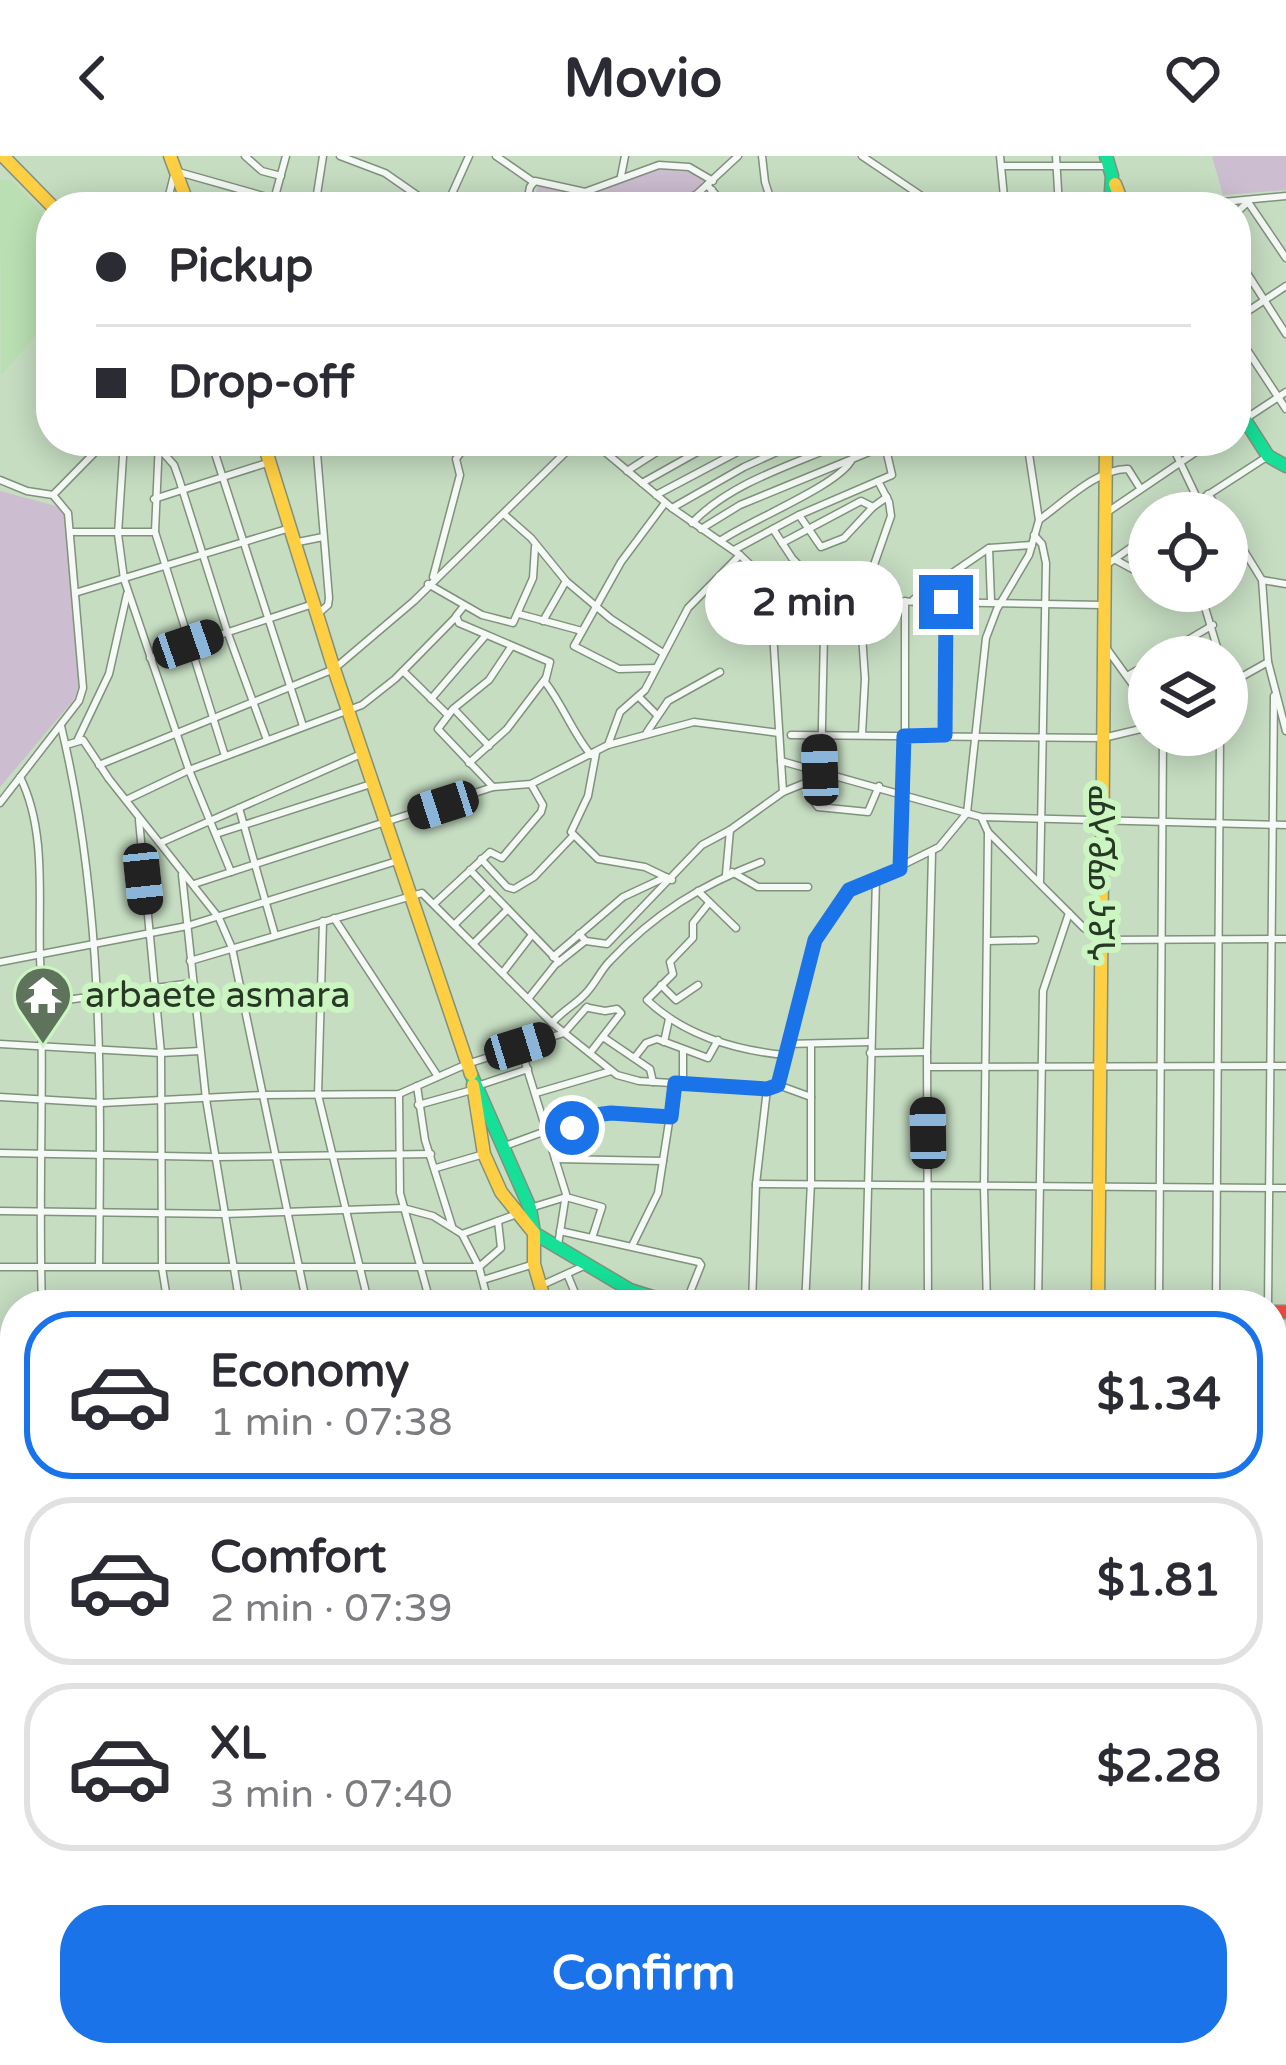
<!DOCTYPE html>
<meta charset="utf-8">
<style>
:root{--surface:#fff;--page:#f7f7f7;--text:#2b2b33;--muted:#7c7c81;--line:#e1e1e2;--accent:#1a73e8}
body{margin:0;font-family:"Varela Round","Noto Sans Ethiopic",sans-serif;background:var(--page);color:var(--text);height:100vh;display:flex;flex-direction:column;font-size:45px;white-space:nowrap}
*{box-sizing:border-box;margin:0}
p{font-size:39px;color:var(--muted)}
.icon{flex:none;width:66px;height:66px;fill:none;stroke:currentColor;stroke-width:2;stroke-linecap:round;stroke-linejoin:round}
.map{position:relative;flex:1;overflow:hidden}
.side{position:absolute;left:0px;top:1134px;width:1287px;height:777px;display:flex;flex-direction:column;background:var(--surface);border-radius:48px 48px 0 0;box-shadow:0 6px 30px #0003}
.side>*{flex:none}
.guide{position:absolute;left:36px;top:36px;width:1215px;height:264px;border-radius:48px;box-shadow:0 6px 30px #0003;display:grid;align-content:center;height:264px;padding:0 60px;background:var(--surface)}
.fabs{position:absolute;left:1128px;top:336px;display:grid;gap:24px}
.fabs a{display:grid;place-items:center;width:120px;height:120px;border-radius:50%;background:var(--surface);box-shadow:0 6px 30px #0003;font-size:60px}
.end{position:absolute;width:54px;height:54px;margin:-27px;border:15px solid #1a73e8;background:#fff;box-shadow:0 0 0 6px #fff}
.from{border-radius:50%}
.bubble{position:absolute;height:84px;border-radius:42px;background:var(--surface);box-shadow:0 6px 30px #0003;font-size:39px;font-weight:700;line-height:84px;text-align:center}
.car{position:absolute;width:36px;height:72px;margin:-36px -18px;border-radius:15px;box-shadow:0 0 9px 3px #0007;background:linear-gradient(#222 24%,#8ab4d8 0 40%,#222 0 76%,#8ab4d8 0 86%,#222 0)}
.guide b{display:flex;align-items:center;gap:42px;height:114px;font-size:45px}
.guide b+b{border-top:3px solid var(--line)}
.guide i{width:30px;height:30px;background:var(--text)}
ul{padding:21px 0 0;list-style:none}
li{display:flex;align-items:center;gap:36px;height:168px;margin:0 24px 18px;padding:0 36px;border:6px solid var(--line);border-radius:48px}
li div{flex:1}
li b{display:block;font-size:45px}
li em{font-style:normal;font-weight:700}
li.active{border-color:var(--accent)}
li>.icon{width:108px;height:108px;stroke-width:1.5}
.cta{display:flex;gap:24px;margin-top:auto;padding:24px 60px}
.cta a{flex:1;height:138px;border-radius:48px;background:var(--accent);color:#fff;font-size:48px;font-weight:700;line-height:138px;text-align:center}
header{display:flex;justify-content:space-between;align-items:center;height:156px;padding:0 60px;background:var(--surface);font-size:54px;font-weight:700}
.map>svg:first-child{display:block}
.built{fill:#badfb3}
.green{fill:#ccbdd0}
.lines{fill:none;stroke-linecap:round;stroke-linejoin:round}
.street-casing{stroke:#80917c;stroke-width:9}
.fast-casing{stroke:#80917c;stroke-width:15}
.slow-casing{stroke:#80917c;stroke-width:15}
.jam-casing{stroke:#80917c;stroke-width:15}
.street{stroke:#f6faf6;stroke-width:6}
.fast{stroke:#16e098;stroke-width:12}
.slow{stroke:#ffcf43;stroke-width:12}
.jam{stroke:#f24e42;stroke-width:12}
.route{stroke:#1a73e8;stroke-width:15}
.labels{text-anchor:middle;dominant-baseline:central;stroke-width:12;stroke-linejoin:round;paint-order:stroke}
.street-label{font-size:36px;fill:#273824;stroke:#cbf6c2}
.poi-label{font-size:36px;fill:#273824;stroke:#cbf6c2;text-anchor:start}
</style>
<header><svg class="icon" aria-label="back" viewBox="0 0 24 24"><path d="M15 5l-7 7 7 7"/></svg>Movio<svg class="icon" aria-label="heart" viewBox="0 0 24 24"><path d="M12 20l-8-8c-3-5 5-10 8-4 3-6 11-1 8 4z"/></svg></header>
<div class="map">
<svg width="1286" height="1909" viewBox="0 0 1286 1909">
<rect width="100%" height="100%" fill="#c6ddc2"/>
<polygon class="built" points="0,24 11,24 51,65 51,163 1,219"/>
<g class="green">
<polygon points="1212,0 1286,0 1286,34 1223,39"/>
<polygon points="664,13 689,15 710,27 674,51 532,51 538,29 588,40 628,21"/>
<polygon points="0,335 67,353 81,535 0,631"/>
</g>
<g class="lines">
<defs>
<g id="street">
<polyline points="245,0 262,15 281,20"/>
<polyline points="340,0 385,17 434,51"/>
<polyline points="496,0 532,25"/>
<polyline points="762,0 765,26 773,51"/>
<polyline points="862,0 938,51"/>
<polyline points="1000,0 1005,51"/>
<polyline points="1056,0 1059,51"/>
<polyline points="1002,10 1109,10"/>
<polyline points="621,20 625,0"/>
<polyline points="707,29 727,51"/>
<polyline points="274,44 286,0"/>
<polyline points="1123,49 1138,51"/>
<polyline points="166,51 175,15 302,51"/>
<polyline points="315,51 323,0"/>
<polyline points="446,51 469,0"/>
<polyline points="526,51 530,31 535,25 585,36 659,9 689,11 713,25"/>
<polyline points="673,51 697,38 738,0"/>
<polyline points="707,51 712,34"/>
<polyline points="980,51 1005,45"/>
<polyline points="1172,51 1286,40"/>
<polyline points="1236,57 1248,46 1286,102"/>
<polyline points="1236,100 1286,178"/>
<polyline points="1236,163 1286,130"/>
<polyline points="1236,177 1286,253"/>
<polyline points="1236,269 1286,236"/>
<polyline points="124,285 118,378 124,423 189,614 231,716"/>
<polyline points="159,285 155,376 225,600"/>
<polyline points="211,285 303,570"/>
<polyline points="316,285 329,442 328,449 319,457"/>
<polyline points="592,285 672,352 740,399 824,478 821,614"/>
<polyline points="1170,285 1198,344"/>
<polyline points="158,291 174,309 179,323 227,475 267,584"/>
<polyline points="627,315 674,285"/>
<polyline points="0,324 27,335 53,339 68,357 83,532 79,545 0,647"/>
<polyline points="642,327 717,285"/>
<polyline points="54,338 106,285"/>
<polyline points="1208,338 1221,357"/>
<polyline points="656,339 758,285"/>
<polyline points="154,343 270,306"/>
<polyline points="672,352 744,311 801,285"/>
<polyline points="1106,357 1212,285"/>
<polyline points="1180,357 1268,300"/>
<polyline points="505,359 531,382 566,425 611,463 663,497"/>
<polyline points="799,359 821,391 844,382 873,351"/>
<path d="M1039 364C1063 347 1098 312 1128 313L1140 332"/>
<path d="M692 367C732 325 796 308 847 285"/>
<polyline points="1227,367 1262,424 1268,506 1286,575"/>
<polyline points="701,373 740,349 896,285"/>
<polyline points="773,373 792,402 816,427 794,449"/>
<polyline points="72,376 155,376"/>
<polyline points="1034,379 1042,388 1046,407 1040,726"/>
<path d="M720 385C750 364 840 329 852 303"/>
<polyline points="298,386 323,381"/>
<polyline points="782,387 861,345 873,351 887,341"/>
<polyline points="989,392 991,445"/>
<polyline points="734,394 799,359 892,319 885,289"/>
<polyline points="1116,404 1149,422"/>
<polyline points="1106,409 1149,379"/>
<polyline points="433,421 460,319 456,303 469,285"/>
<polyline points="1262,424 1286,428"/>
<polyline points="428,428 482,459 513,467 533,422 535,391"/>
<polyline points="770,428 781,605 981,661 1286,669"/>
<polyline points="1200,435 1220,501"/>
<polyline points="78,436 290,372"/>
<polyline points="914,443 989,392 1032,389"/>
<path d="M464 450 456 460 459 467 550 506 545 526C563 549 572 576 591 599"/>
<polyline points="519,458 582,475"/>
<polyline points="543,465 566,425"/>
<polyline points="824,478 853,451 875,445 1103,449"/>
<polyline points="1107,493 1149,551"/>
<polyline points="1159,501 1213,469"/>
<polyline points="150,502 313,448"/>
<polyline points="656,512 619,513 574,490 621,406 665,347"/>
<polyline points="403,515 448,559"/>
<polyline points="1127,520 1149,507"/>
<polyline points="1227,529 1268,506"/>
<polyline points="639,541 656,558"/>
<polyline points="431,543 486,479"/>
<polyline points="454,553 489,590"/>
<path d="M61 570C104 748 101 929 99 1110"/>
<polyline points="647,576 668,545 720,516"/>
<polyline points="862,578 865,523 860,449 891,360 889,346 878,325"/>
<polyline points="791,579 1103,582 1149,571"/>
<polyline points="945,579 946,446"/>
<polyline points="78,583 109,518 127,438"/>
<polyline points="66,589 83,584 109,623 219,762 232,792 307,1149"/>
<polyline points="608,589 694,566 779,577"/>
<polyline points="596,597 588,640 571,676 598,703 645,711 672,724"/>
<polyline points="781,605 783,636"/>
<polyline points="469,607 507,573 545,523"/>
<polyline points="99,609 334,513 414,445 577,285"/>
<polyline points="815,613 814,646 818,651 868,656 879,630"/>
<path d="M20 621C47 675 38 743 40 801 45 917 38 1033 42 1149"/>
<polyline points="493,631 438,573 453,553 489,524 511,491"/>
<polyline points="126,644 189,614 362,549 395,523 455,462"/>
<polyline points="239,652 275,779"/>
<polyline points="982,663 988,676 1084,772 1103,784 1286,783"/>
<polyline points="139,664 161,897 162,1112 168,1149"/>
<polyline points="216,678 371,628"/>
<polyline points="160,687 361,598"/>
<polyline points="481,703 507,731 514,733 534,721 573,680"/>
<polyline points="900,713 905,639 905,445"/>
<polyline points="470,714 559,806"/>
<polyline points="732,716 758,731 808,731"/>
<polyline points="726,718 730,674"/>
<polyline points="182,719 206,943 240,1149"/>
<polyline points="194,728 493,631 531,628 608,589 620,556 645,534 688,452 740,399"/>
<polyline points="698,735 736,772"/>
<polyline points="435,747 490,696 502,702 541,656 543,649 531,628"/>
<path d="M709 747 693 767V782L670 806 673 818 647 844C684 879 735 894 784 899"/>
<polyline points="334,762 437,919"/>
<polyline points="323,765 318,939 369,1149"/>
<polyline points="455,768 489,735"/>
<polyline points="579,778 586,785 607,788 702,689 730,674 783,636 815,623"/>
<polyline points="988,785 1035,784"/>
<polyline points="474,787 507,754"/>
<polyline points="553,801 623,741 666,721"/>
<polyline points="190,805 422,737 552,867 617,919 639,925 767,933 778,929 811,941"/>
<polyline points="0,806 187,770 397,705"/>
<polyline points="504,815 531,780"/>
<polyline points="661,829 676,844 698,829"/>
<polyline points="528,843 555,809 584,786"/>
<polyline points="44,847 192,827"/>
<polyline points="589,852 605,855 617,853 621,857 590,897"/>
<path d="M552 867C563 854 577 848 587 836 596 826 601 814 610 805 654 758 701 729 761 706"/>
<polyline points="603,881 650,913 653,926"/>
<polyline points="664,886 669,863"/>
<polyline points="0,888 161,897 200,895"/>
<polyline points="787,888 870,886"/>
<polyline points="520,890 566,1038 558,1089"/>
<polyline points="683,895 683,927"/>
<polyline points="870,897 927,896"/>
<polyline points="635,901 646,887 657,883 708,902 718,884"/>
<polyline points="930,911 1286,910"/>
<polyline points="778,929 812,792 846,737 939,691 967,657 986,482 997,453 1029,399 1039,364 1027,285"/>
<polyline points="417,930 425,984 452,1070"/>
<polyline points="477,930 528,913"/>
<polyline points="536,937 611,915"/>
<polyline points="399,938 400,1037 431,1149"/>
<polyline points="0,941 102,947 262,939 399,938 467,908 564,877 587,851"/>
<polyline points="418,949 472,934"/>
<polyline points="502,991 546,975 572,972 581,960 618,957 671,961"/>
<polyline points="0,997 216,1001 431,998"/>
<polyline points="555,1003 663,1005"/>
<polyline points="436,1012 484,998"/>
<polyline points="756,1028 1286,1032"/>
<polyline points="530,1052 566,1041 602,1051 592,1082"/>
<polyline points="0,1055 223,1058 403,1052 433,1060 462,1078"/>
<polyline points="560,1075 699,1106 701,1109 685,1149"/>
<polyline points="632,1090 658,1037 675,927"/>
<polyline points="0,1111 479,1111 501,1092 498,1065"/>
<polyline points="568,1120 580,1149"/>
<polyline points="483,1124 534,1108"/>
<polyline points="540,1130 586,1109"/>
<polyline points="489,1149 479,1111 462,1078 517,1058"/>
<polyline points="752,1149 756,1028 767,933"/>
<polyline points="805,1149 811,1026 811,888"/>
<polyline points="865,1149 876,722"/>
<polyline points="928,1149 927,896 932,697"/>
<polyline points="987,1149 984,1031 988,676"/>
<polyline points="1038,1149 1043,835 1069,757"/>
<polyline points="1159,1149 1163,579"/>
<polyline points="1216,1149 1220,579"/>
<polyline points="1268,1149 1274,540"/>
<polyline points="1272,1278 1286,1278"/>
<polyline points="1272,1400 1286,1399"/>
<polyline points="1272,1524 1286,1524"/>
<polyline points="0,1573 15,1582"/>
<polyline points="1272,1642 1286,1642"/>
<polyline points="1272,1734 1286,1729"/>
<polyline points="191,1896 193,1909"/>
<polyline points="398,1896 405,1909"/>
<polyline points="535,1896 554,1909"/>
<polyline points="1019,1896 1033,1909"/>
<polyline points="372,1909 387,1896"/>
<polyline points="459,1909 461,1896"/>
<polyline points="493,1909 501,1896"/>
<polyline points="795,1909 803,1896"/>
<polyline points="827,1909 875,1896"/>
<polyline points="931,1909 964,1896"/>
<polyline points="999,1909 1007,1896"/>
</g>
<g id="fast">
<polyline points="1106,0 1112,20 1110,51"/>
<polyline points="1236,250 1268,300 1286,310"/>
<polyline points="471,918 530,1052 534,1077 630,1134 678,1149"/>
<polyline points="0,1340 15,1374"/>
</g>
<g id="slow">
<polyline points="3,0 53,51"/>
<polyline points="170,0 189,51"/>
<polyline points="1115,28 1124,51"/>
<polyline points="263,285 334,513 471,918"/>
<polyline points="473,929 484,998 501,1036 534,1077 534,1108 546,1149"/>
<polyline points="1098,1149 1106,285"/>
</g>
<polyline id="jam" points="1272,1156 1286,1156"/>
</defs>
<use href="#street" class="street-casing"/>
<use href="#fast" class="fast-casing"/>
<use href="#slow" class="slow-casing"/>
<use href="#jam" class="jam-casing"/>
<use href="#street" class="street"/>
<use href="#fast" class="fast"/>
<use href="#slow" class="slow"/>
<use href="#jam" class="jam"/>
</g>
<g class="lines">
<polyline class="route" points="572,972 578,969 579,961 611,957 671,961 675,927 767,933 778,929 815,784 849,734 900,713 904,580 945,579 946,446"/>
</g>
<defs>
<symbol id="temple-pin" viewBox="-11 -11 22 30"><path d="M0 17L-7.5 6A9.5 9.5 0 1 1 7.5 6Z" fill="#5f725b" stroke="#cbf6c2"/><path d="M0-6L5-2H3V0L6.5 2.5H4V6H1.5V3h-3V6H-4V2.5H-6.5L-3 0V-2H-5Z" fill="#fff"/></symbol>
</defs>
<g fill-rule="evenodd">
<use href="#temple-pin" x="10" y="806" width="66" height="90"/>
</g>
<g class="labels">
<g class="street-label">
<text transform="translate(1103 717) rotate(-90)">ጎደና ማይላም</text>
</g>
<g class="poi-label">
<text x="85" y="839">arbaete asmara</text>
</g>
</g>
</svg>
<div class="fabs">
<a><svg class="icon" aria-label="locate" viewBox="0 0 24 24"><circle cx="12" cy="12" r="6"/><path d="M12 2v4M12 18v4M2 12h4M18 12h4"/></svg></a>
<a><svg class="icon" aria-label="layers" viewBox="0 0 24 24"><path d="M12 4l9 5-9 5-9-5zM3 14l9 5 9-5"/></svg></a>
</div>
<i class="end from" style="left:572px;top:972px"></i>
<i class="end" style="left:946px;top:446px"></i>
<div class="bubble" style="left:705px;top:405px;width:198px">2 min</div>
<i class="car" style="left:188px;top:488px;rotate:71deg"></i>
<i class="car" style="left:820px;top:614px;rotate:358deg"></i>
<i class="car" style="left:443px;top:649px;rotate:252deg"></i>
<i class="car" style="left:143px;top:723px;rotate:174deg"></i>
<i class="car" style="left:520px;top:890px;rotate:73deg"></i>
<i class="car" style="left:928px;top:977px;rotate:359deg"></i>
<div class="guide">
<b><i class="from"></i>Pickup</b>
<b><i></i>Drop-off</b>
</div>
<section class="side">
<ul>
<li class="active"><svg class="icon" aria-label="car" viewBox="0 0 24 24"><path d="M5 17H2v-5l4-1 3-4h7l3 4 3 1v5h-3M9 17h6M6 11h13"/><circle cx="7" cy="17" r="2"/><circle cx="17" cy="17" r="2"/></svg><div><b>Economy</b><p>1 min · 07:38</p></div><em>$1.34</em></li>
<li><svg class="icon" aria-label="car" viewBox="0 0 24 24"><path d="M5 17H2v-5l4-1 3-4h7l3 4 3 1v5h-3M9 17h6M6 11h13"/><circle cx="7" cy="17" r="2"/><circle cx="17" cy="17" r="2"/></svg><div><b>Comfort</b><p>2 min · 07:39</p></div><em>$1.81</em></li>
<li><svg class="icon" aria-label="car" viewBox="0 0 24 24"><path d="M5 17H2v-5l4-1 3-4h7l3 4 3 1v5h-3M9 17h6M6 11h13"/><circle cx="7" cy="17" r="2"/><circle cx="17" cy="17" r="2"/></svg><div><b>XL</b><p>3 min · 07:40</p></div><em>$2.28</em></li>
</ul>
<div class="cta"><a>Confirm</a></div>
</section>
</div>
